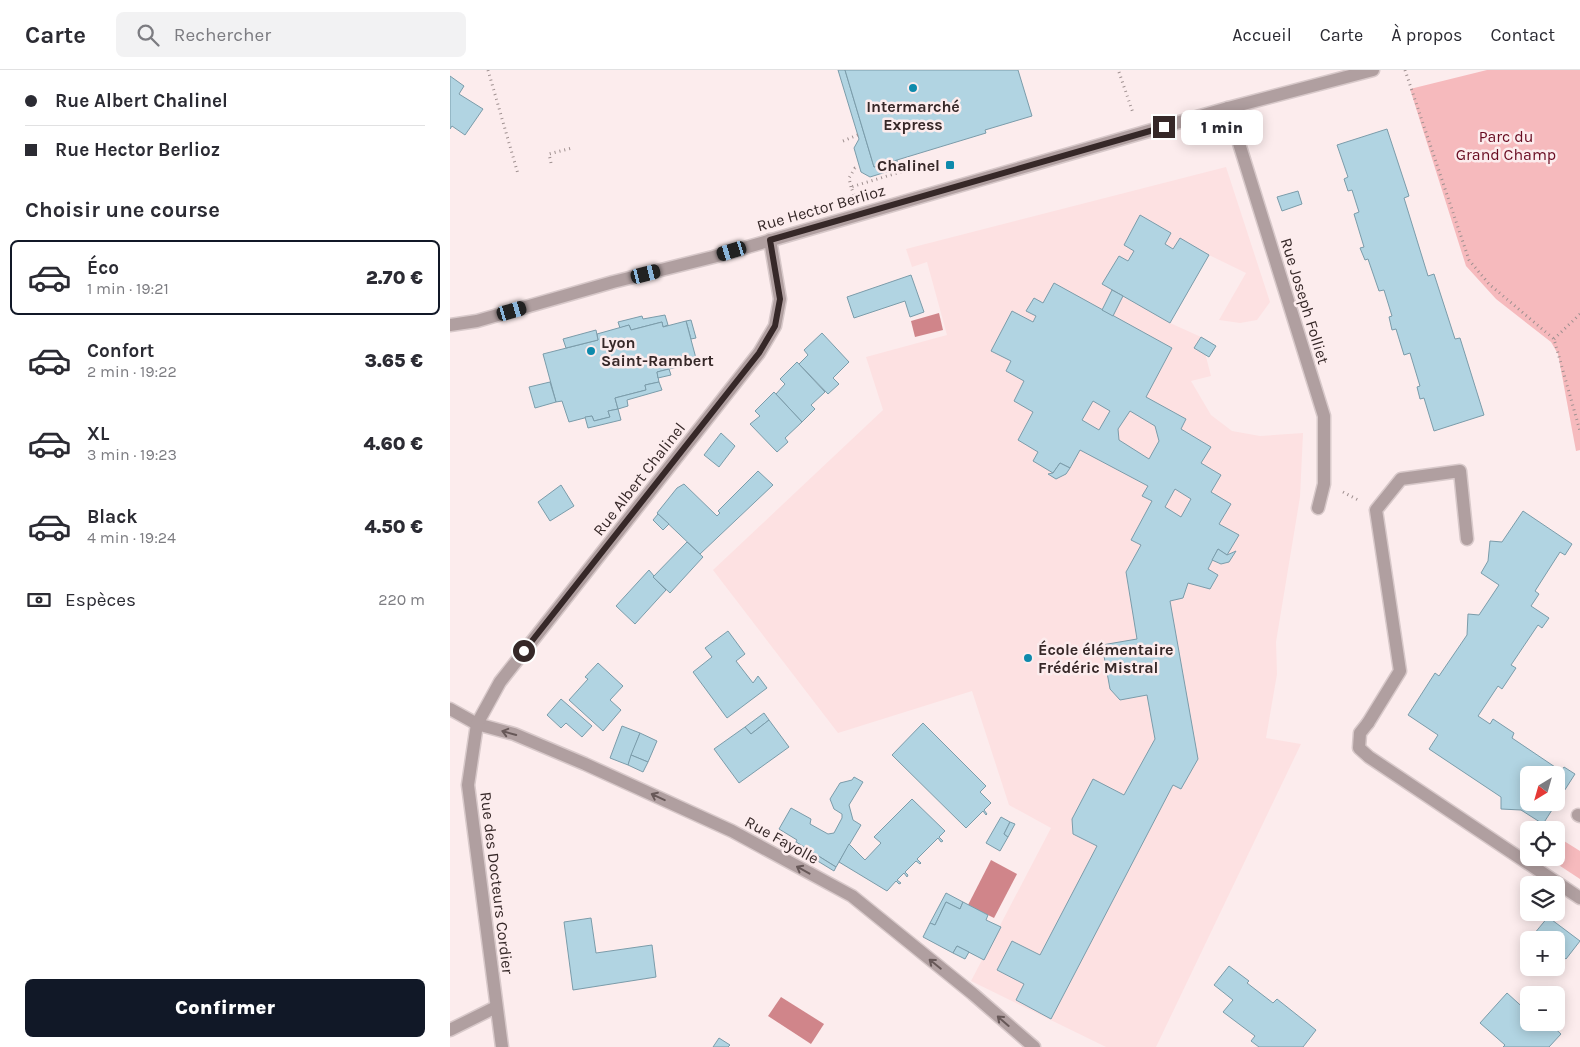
<!DOCTYPE html>
<html lang="fr">
<meta charset="utf-8">
<style>
:root{--surface:#fff;--page:#f2f2f3;--text:#2b2b33;--muted:#7c7c81;--line:#e1e1e2;--accent:#111827}
body{margin:0;font-family:Karla,sans-serif;background:var(--page);color:var(--text);height:100vh;display:flex;flex-direction:column;font-size:19px;white-space:nowrap}
*{box-sizing:border-box;margin:0}
p{font-size:16px;color:var(--muted)}
.icon{flex:none;width:28px;height:28px;fill:none;stroke:currentColor;stroke-width:2;stroke-linecap:round;stroke-linejoin:round}
.map{position:relative;flex:1;overflow:hidden}
.drawer{display:flex;flex-direction:column;background:var(--surface);width:450px}
.drawer>*{flex:none}
.top-card{display:grid;align-content:center;height:110px;padding:0 25px;background:var(--surface)}
.needle{width:32px;rotate:217deg}
.tools{position:absolute;left:1070px;top:696px;display:grid;gap:10px}
.tools a{display:grid;place-items:center;width:45px;height:45px;border-radius:8px;background:var(--surface);box-shadow:0 2px 12px #0003;font-size:25px}
.end{position:absolute;width:22px;height:22px;margin:-11px;border:6px solid #362828;background:#fff;box-shadow:0 0 0 2px #fff}
.from{border-radius:50%}
.bubble{position:absolute;height:35px;border-radius:8px;background:var(--surface);box-shadow:0 2px 12px #0003;font-size:16px;font-weight:800;line-height:35px;text-align:center}
.car{position:absolute;width:15px;height:30px;margin:-15px -8px;border-radius:6px;box-shadow:0 0 4px 1px #0007;background:linear-gradient(#222 24%,#8ab4d8 0 40%,#222 0 76%,#8ab4d8 0 86%,#222 0)}
.top-card b{display:flex;align-items:center;gap:18px;height:48px;font-size:19px}
.top-card b+b{border-top:1px solid var(--line)}
.top-card i{width:12px;height:12px;background:var(--text)}
ul{padding:0;list-style:none}
li{display:flex;align-items:center;gap:15px;height:75px;margin:0 10px 8px;padding:0 15px;border:2px solid transparent;border-radius:8px}
li div{flex:1}
li b{display:block;font-size:19px}
li em{font-style:normal;font-weight:800}
li.selected{border-color:var(--accent)}
li>.icon{width:45px;height:45px;stroke-width:1.5}
h2{padding:0 25px;font-size:22px;line-height:60px}
.pay{display:flex;align-items:center;gap:12px;height:55px;padding:0 25px;font-size:19px}
.pay p{margin-inline-start:auto}
.primary-button{display:flex;gap:10px;margin-top:auto;padding:10px 25px}
.primary-button a{flex:1;height:58px;border-radius:8px;background:var(--accent);color:#fff;font-size:20px;font-weight:800;line-height:58px;text-align:center}
header{display:flex;align-items:center;gap:30px;box-sizing:border-box;height:70px;padding:0 25px;background:var(--surface);border-bottom:1px solid var(--line)}
header strong{font-size:24px}
nav{display:flex;gap:28px;margin-inline-start:auto;font-size:18px}
.search{width:350px;height:45px;background:var(--page);display:flex;align-items:center;gap:12px;box-sizing:border-box;padding:0 18px;border-radius:8px;color:var(--muted);font-size:19px}
main{display:flex;flex:1;min-height:0}
.map>svg:first-child{display:block}
.built{fill:#fde1e2}
.green{fill:#f6babd}
.water{fill:#d0858a}
.building{fill:#b1d4e2;stroke:#7b9caa;fill-rule:evenodd}
.lines{fill:none;stroke-linecap:round;stroke-linejoin:round}
.service-casing{stroke:#d8c9ca;stroke-width:15}
.minor-casing{stroke:#d8c9ca;stroke-width:15}
.tertiary-casing{stroke:#d8c9ca;stroke-width:15}
.path{stroke:#9f9090;stroke-width:3;stroke-dasharray:1 4;stroke-linecap:butt}
.service{stroke:#b09fa0;stroke-width:12}
.minor{stroke:#b09fa0;stroke-width:12}
.tertiary{stroke:#b09fa0;stroke-width:12}
.oneway{stroke:#675858}
.route{stroke:#362828;stroke-width:6}
.poi-dot{fill:#0e8aac;stroke:#fceced;stroke-width:2}
.labels{text-anchor:middle;dominant-baseline:central;stroke-width:5;stroke-linejoin:round;paint-order:stroke}
.poi-label{font-size:16px;font-weight:bold;fill:#362828;stroke:#fceced;text-anchor:start}
.park-label{font-size:16px;fill:#680b21;stroke:#fceced}
.street-label{font-size:16px;fill:#362828;stroke:#fceced}
</style>
<header>
<strong>Carte</strong>
<div class="search"><svg class="icon" aria-label="search" viewBox="0 0 24 24"><circle cx="10" cy="10" r="6"/><path d="M15 15l6 6"/></svg>Rechercher</div>
<nav><a>Accueil</a><a>Carte</a><a>À propos</a><a>Contact</a></nav>
</header>
<main>
<section class="drawer">
<div class="top-card">
<b><i class="from"></i>Rue Albert Chalinel</b>
<b><i></i>Rue Hector Berlioz</b>
</div>
<h2>Choisir une course</h2>
<ul>
<li class="selected"><svg class="icon" aria-label="car" viewBox="0 0 24 24"><path d="M5 17H2v-5l4-1 3-4h7l3 4 3 1v5h-3M9 17h6M6 11h13"/><circle cx="7" cy="17" r="2"/><circle cx="17" cy="17" r="2"/></svg><div><b>Éco</b><p>1 min · 19:21</p></div><em>2.70 €</em></li>
<li><svg class="icon" aria-label="car" viewBox="0 0 24 24"><path d="M5 17H2v-5l4-1 3-4h7l3 4 3 1v5h-3M9 17h6M6 11h13"/><circle cx="7" cy="17" r="2"/><circle cx="17" cy="17" r="2"/></svg><div><b>Confort</b><p>2 min · 19:22</p></div><em>3.65 €</em></li>
<li><svg class="icon" aria-label="car" viewBox="0 0 24 24"><path d="M5 17H2v-5l4-1 3-4h7l3 4 3 1v5h-3M9 17h6M6 11h13"/><circle cx="7" cy="17" r="2"/><circle cx="17" cy="17" r="2"/></svg><div><b>XL</b><p>3 min · 19:23</p></div><em>4.60 €</em></li>
<li><svg class="icon" aria-label="car" viewBox="0 0 24 24"><path d="M5 17H2v-5l4-1 3-4h7l3 4 3 1v5h-3M9 17h6M6 11h13"/><circle cx="7" cy="17" r="2"/><circle cx="17" cy="17" r="2"/></svg><div><b>Black</b><p>4 min · 19:24</p></div><em>4.50 €</em></li>
</ul>
<div class="pay"><svg class="icon" aria-label="cash" viewBox="0 0 24 24"><path d="M3 7h18v10H3z"/><circle cx="12" cy="12" r="2"/></svg>Espèces<p>220 m</p></div>
<div class="primary-button"><a>Confirmer</a></div>
</section>
<div class="map">
<svg width="1130" height="977" viewBox="0 0 1130 977">
<rect width="100%" height="100%" fill="#fceced"/>
<polygon class="built" points="776,97 820,232 807,250 790,253 769,250 796,203 759,185 720,253 751,267 761,306 741,311 761,345 782,361 810,366 853,363 850,427 826,572 827,604 816,668 851,674 706,977 656,977 521,911 601,758 559,735 522,621 388,663 263,500 433,340 416,287 497,265 477,192 462,197 456,179"/>
<g class="green">
<polygon points="1037,0 1130,0 1130,380 1126,381 1108,284 1101,272 1046,229 1016,196 960,19"/>
<polygon points="1106,766 1130,781 1130,809 1098,788 1106,788"/>
</g>
<g class="water">
<polygon points="489,243 493,260 465,267 461,251"/>
<polygon points="541,790 567,804 544,848 518,835"/>
<polygon points="331,927 374,954 361,974 318,946"/>
</g>
<g class="building">
<polygon points="388,0 395,0 424,97 447,90 449,98 420,107 411,102 404,78 409,69"/>
<polygon points="395,0 568,0 582,46 535,60 536,63 424,97"/>
<polygon points="0,6 14,16 9,24 33,39 15,65 2,56 0,59"/>
<polygon points="937,59 959,126 954,128 978,206 984,204 1005,269 1010,268 1034,345 984,361 974,328 970,329 967,317 970,316 960,283 954,285 946,259 942,260 939,247 942,246 934,220 929,221 918,189 915,190 910,178 914,177 904,144 909,142 902,120 898,121 894,109 898,107 887,75"/>
<polygon points="848,121 852,134 832,141 827,127"/>
<polygon points="690,145 721,163 715,174 723,179 730,168 759,185 720,253 652,214 669,186 678,191 684,181 674,175"/>
<polygon points="461,205 474,242 460,247 455,231 404,248 397,227"/>
<path d="M604 213 722 278 696 327 736 349 731 359 761 377 751 393 771 405 761 422 781 434 769 454 789 465 777 485 768 479 758 499 768 505 760 519 738 513 733 528 720 531 748 689 731 719 723 715 601 949 566 930 574 914 547 900 562 871 590 885 647 776 623 764 622 749 643 709 674 725 705 669 697 625 670 630 660 619 652 575 687 569 676 502 691 475 681 470 702 431 692 426 698 416 630 380 620 398 610 393 603 403 583 391 588 382 568 370 583 342 564 331 574 311 556 301 561 291 541 281 562 241 583 252 586 246 576 241 584 228 593 233ZM643 331 660 341 649 360 632 350ZM680 341 705 356 709 371 699 389 669 370 668 359ZM725 419 741 429 731 447 715 437Z"/>
<polygon points="662,220 673,226 663,246 652,240"/>
<polygon points="215,245 218,255 213,257 212,252 181,260 179,255 170,258 168,252 192,246 193,249"/>
<polygon points="241,250 246,268 241,269 236,251"/>
<polygon points="236,251 247,292 207,302 209,312 195,315 196,320 165,328 168,339 158,341 160,347 144,351 142,346 119,352 112,331 106,332 93,284 148,270 147,264 179,255 181,260 212,252 213,257"/>
<polygon points="146,260 148,270 116,278 113,269"/>
<polygon points="372,263 399,292 383,308 389,314 378,324 349,294 358,285 354,280"/>
<polygon points="751,267 766,276 759,287 744,278"/>
<polygon points="347,292 375,322 361,335 365,339 352,352 326,324 335,314 330,309"/>
<polygon points="219,299 221,305 208,308 207,302"/>
<polygon points="100,312 106,332 85,338 79,317"/>
<polygon points="209,312 212,320 177,330 178,336 168,339 165,328 196,320 195,315"/>
<polygon points="324,322 352,352 335,368 338,372 327,382 300,354 310,346 305,341"/>
<polygon points="168,339 171,350 138,358 135,347 142,346 144,351 160,347 158,341"/>
<polygon points="271,363 285,376 269,397 254,385"/>
<polygon points="610,393 620,398 616,404 606,409 598,404 603,403"/>
<polygon points="308,401 323,415 250,484 207,443 227,418 234,414 267,446 270,443 268,441"/>
<polygon points="111,415 124,436 100,451 88,432"/>
<path d="M1073 441 1122 474 1115 485 1110 482 1085 521 1089 524 1081 536 1099 548 1092 558 1088 555 1061 595 1066 598 1052 619 1048 616 1028 646 1040 654 1043 649 1064 663 1062 668 1111 701 1114 697 1125 704 1093 754 1071 740 1051 739V727L979 679 988 665 958 645 985 603 989 606 1017 565 1018 544 1029 545 1049 515 1031 503 1038 491 1040 471 1052 472ZM1079 705H1106V732H1079Z"/>
<polygon points="208,444 219,454 213,460 203,450"/>
<polygon points="237,472 253,487 220,523 203,507"/>
<polygon points="768,479 777,485 786,481 779,492 771,494 762,490"/>
<polygon points="199,500 204,506 203,507 216,520 185,554 166,536"/>
<polygon points="278,561 295,584 286,591 303,613 308,606 317,618 277,648 243,602 262,587 255,578"/>
<polygon points="148,593 173,616 160,630 171,640 153,661 119,630 138,609 135,607"/>
<polygon points="111,629 142,656 132,667 116,653 111,658 97,645"/>
<polygon points="314,643 319,650 301,664 295,657"/>
<polygon points="319,650 339,677 289,713 264,679 295,657 301,664"/>
<polygon points="473,653 536,716 530,722 541,733 534,740 537,744 536,745 533,741 516,758 442,685"/>
<polygon points="172,656 190,663 178,695 160,688"/>
<polygon points="190,663 207,671 198,692 181,685"/>
<polygon points="181,685 198,692 193,702 178,695"/>
<polygon points="404,707 413,712 399,735 403,750 411,755 386,797 346,772 347,770 329,759 341,738 361,749 360,754 378,764 384,763 392,748 392,744 384,739 380,729 390,713 402,710"/>
<polygon points="462,729 495,761 489,767 493,771 491,772 488,768 467,789 471,793 470,794 466,791 455,802 458,805 457,807 454,803 447,810 451,813 449,814 446,811 437,821 389,792 399,774 415,790 431,773 424,767"/>
<polygon points="551,747 560,752 554,764 558,767 550,781 536,773"/>
<polygon points="560,752 565,754 558,767 554,764"/>
<polygon points="346,772 386,797 384,801 343,776"/>
<polygon points="496,823 513,832 510,839 496,832 485,855 480,853"/>
<polygon points="496,832 510,839 513,832 538,845 536,850 551,857 534,890 507,876 503,883 473,867 480,853 485,855"/>
<polygon points="1098,847 1130,871 1116,889 1106,881 1106,870 1092,870 1084,864"/>
<polygon points="141,848 146,883 202,875 206,907 123,920 114,852"/>
<polygon points="507,876 519,882 515,889 503,883"/>
<polygon points="779,896 799,911 797,913 823,933 827,929 866,960 853,977 809,977 801,971 805,966 773,942 783,930 764,915"/>
<polygon points="1057,923 1079,943 1079,952 1098,952 1111,964 1099,977 1053,977 1055,975 1030,953"/>
<polygon points="269,968 280,975 278,977 263,977"/>
</g>
<g class="lines">
<defs>
<g id="service">
<polyline points="918,653 950,601 926,440 951,409 1010,401 1017,469"/>
<polyline points="1128,745 1130,746"/>
</g>
<g id="minor">
<polyline points="778,38 874,346 874,414 868,438"/>
<polyline points="0,639 27,654 64,664 135,694 282,761 402,826 523,924 584,977"/>
<polyline points="918,653 910,663 909,678 919,687 1130,828"/>
<polyline points="0,960 46,937"/>
<polyline points="52,977 18,715 27,654 50,612 309,283 325,256 330,229 320,170"/>
</g>
<polyline id="tertiary" points="0,255 27,251 163,212 263,187 778,38 923,0"/>
</defs>
<use href="#service" class="service-casing"/>
<use href="#minor" class="minor-casing"/>
<use href="#tertiary" class="tertiary-casing"/>
<g class="path">
<polyline points="38,0 68,104"/>
<polyline points="955,0 1019,190 1039,214 1104,269 1130,361"/>
<polyline points="669,2 683,43 684,42"/>
<polyline points="393,71 410,64"/>
<polyline points="101,93 99,84 122,78"/>
<polyline points="401,117 399,108 405,98 409,98"/>
<polyline points="404,125 401,117 457,100 455,93 448,95"/>
<polyline points="1104,269 1130,244"/>
<polyline points="893,422 910,431"/>
</g>
<use href="#service" class="service"/>
<use href="#minor" class="minor"/>
<use href="#tertiary" class="tertiary"/>
</g>
<defs><path id="oneway-shaft" d="M-6 0H5M1.5-3L5.5 0L1.5 3" fill="none" stroke-width="1.6" stroke-linecap="round" stroke-linejoin="round" transform="scale(1.25)"/></defs>
<g class="oneway">
<use href="#oneway-shaft" transform="translate(59 663) rotate(-164)"/>
<use href="#oneway-shaft" transform="translate(208 727) rotate(-155)"/>
<use href="#oneway-shaft" transform="translate(353 800) rotate(-151)"/>
<use href="#oneway-shaft" transform="translate(485 894) rotate(-141)"/>
<use href="#oneway-shaft" transform="translate(553 951) rotate(-139)"/>
</g>
<g class="lines">
<polyline class="route" points="74,581 309,283 325,256 330,229 320,170 714,57"/>
</g>
<g class="poi-dot">
<circle cx="463" cy="18" r="5"/>
<rect x="495" y="90" width="10" height="10" rx="2.5"/>
<circle cx="141" cy="281" r="5"/>
<circle cx="578" cy="588" r="5"/>
</g>
<g class="labels">
<g class="poi-label">
<text x="463" y="36" text-anchor="middle">Intermarché<tspan x="463" dy="18">Express</tspan></text>
<text x="490" y="95" text-anchor="end">Chalinel</text>
<text x="151" y="272">Lyon<tspan x="151" dy="18">Saint-Rambert</tspan></text>
<text x="588" y="579">École élémentaire<tspan x="588" dy="18">Frédéric Mistral</tspan></text>
</g>
<g class="park-label">
<text x="1056" y="66">Parc du<tspan x="1056" dy="18">Grand Champ</tspan></text>
</g>
<g class="street-label">
<text transform="translate(371 138) rotate(-16)">Rue Hector Berlioz</text>
<text transform="translate(855 231) rotate(73)">Rue Joseph Folliet</text>
<text transform="translate(189 409) rotate(-52)">Rue Albert Chalinel</text>
<text transform="translate(332 770) rotate(29)">Rue Fayolle</text>
<text transform="translate(47 813) rotate(83)">Rue des Docteurs Cordier</text>
</g>
</g>
</svg>
<div class="tools">
<a><svg class="needle" viewBox="-14 -14 28 28"><path d="M0-13l5 13h-10z" fill="#e53935"/><path d="M0 13l5-13h-10z" fill="#7c7c81"/></svg></a>
<a><svg class="icon" aria-label="locate" viewBox="0 0 24 24"><circle cx="12" cy="12" r="6"/><path d="M12 2v4M12 18v4M2 12h4M18 12h4"/></svg></a>
<a><svg class="icon" aria-label="layers" viewBox="0 0 24 24"><path d="M12 4l9 5-9 5-9-5zM3 14l9 5 9-5"/></svg></a>
<a>+</a>
<a>−</a>
</div>
<i class="end from" style="left:74px;top:581px"></i>
<i class="end" style="left:714px;top:57px"></i>
<div class="bubble" style="left:731px;top:40px;width:82px">1 min</div>
<i class="car" style="left:282px;top:181px;rotate:253deg"></i>
<i class="car" style="left:196px;top:204px;rotate:76deg"></i>
<i class="car" style="left:62px;top:241px;rotate:74deg"></i>
</div>
</main>
